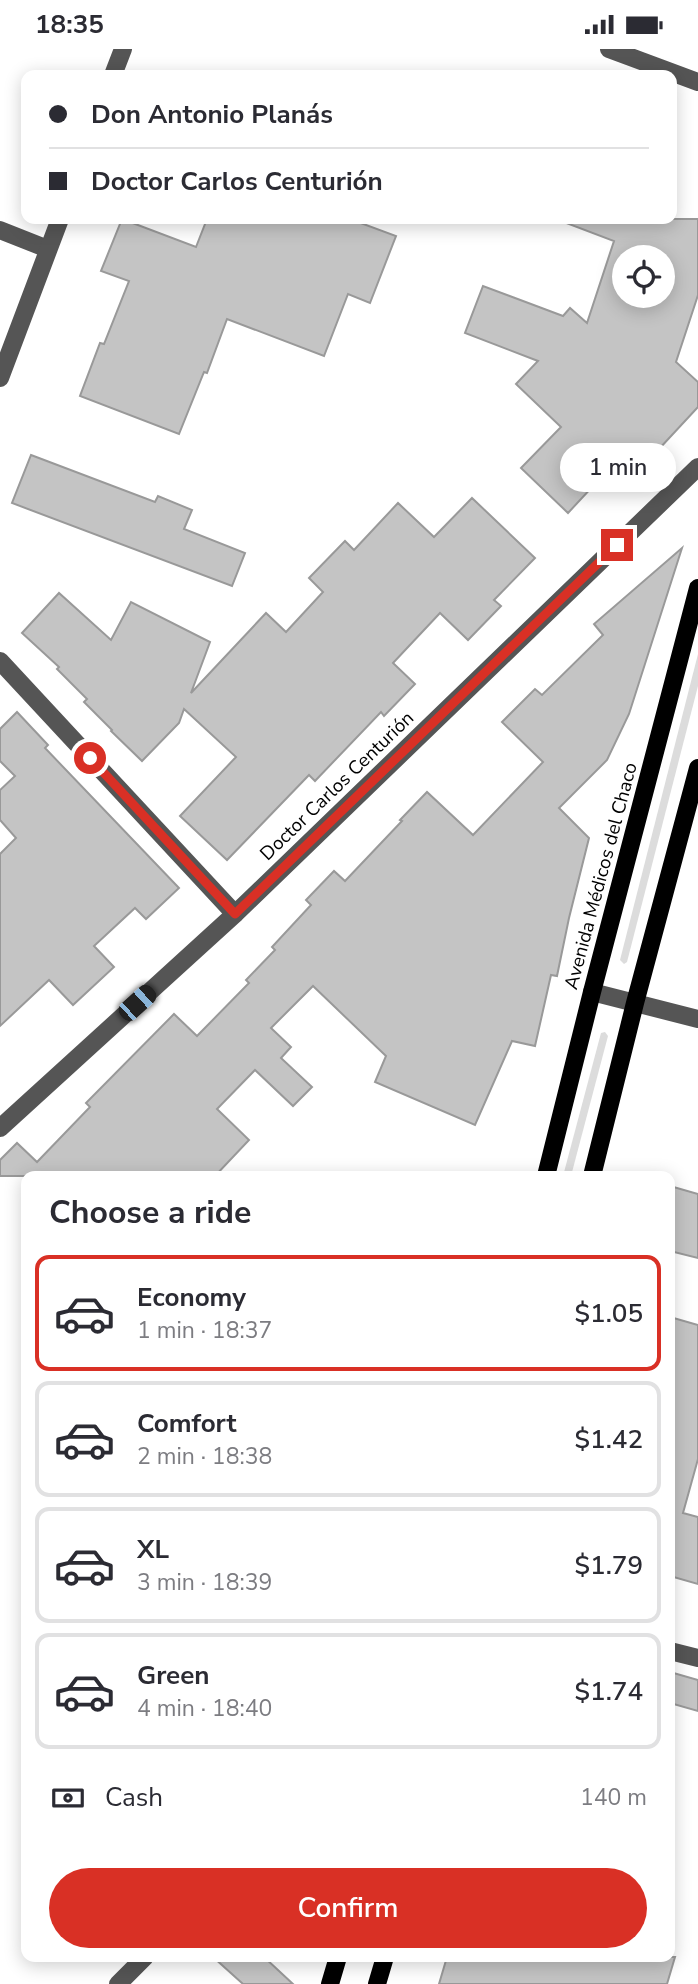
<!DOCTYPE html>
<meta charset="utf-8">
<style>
:root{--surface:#fff;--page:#f2f2f3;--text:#2b2b33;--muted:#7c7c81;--line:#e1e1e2;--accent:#d93025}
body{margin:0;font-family:"Nunito Sans",sans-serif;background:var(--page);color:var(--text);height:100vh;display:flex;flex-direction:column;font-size:26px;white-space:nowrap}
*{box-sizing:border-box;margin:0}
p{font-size:23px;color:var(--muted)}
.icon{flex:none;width:38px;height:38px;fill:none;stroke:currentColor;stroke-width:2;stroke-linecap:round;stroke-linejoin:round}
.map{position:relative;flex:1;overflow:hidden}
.sheet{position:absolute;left:21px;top:1122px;width:654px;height:791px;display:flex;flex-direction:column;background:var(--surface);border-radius:14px;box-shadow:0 4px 18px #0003}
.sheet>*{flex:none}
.guide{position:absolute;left:21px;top:21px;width:656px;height:154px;border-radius:14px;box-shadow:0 4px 18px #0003;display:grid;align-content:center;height:154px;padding:0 28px;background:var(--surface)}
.buttons{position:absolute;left:612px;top:196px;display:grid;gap:14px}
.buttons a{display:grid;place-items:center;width:63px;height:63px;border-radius:50%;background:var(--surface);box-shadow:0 4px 18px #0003;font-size:35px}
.end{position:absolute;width:32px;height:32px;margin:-16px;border:9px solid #d93025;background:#fff;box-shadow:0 0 0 4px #fff}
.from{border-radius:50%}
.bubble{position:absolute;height:49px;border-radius:24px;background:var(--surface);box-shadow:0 4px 18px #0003;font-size:23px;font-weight:600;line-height:49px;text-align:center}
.car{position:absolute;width:21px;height:42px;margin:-21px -10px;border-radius:9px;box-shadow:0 0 5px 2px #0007;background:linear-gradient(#222 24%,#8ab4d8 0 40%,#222 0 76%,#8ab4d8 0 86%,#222 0)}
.guide b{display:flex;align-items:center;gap:24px;height:66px;font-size:26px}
.guide b+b{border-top:2px solid var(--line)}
.guide i{width:18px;height:18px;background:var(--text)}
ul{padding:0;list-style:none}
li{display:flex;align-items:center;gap:21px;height:116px;margin:0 14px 10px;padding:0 14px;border:4px solid var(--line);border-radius:14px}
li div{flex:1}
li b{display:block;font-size:26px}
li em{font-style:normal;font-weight:600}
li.on{border-color:var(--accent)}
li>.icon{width:63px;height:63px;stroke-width:1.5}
h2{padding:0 28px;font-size:32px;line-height:84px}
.pay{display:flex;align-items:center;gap:18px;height:77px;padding:0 28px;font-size:26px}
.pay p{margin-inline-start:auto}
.action{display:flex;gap:14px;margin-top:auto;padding:14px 28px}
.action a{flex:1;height:80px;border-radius:42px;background:var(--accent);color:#fff;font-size:28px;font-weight:600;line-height:80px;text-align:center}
.status{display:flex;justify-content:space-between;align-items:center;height:49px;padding:0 35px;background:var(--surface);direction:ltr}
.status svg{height:19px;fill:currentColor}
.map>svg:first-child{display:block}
.green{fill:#dcdcdc}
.building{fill:#c4c4c4;stroke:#999;stroke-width:2;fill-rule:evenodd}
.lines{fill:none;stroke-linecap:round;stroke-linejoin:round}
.minor{stroke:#555;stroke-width:18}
.major{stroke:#000;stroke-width:18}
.route{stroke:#d93025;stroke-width:9}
.labels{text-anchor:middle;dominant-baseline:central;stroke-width:5;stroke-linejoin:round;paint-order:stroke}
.street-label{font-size:19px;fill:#000;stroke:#fff}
</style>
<div class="status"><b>18:35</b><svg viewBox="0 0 49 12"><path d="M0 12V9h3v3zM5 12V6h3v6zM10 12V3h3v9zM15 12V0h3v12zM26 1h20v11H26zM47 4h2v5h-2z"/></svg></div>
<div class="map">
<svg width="698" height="1935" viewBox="0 0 698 1935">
<rect width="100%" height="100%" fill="#fff"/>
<g class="green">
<polygon points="698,605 698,637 627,913 624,915 620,911"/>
<polygon points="605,983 608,987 571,1127 563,1127 601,984"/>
</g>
<g class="building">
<polygon points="122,170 196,198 207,170 350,170 396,187 370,254 348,245 324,307 227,270 207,324 204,323 179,385 80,347 100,294 104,295 129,232 101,222"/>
<path d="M562 170H698V246L676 313 698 333V358L659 400 658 399 623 437 607 422 568 464 521 419 561 378 516 335 538 312 465 284 483 237 563 267 570 259 587 274 614 192 561 172ZM625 208H663V247H625Z"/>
<polygon points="31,406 155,453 158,447 192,461 184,480 245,504 232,537 12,454"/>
<polygon points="472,449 535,509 494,551 501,557 468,591 440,564 393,614 415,635 384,667 381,663 315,732 309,726 227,811 180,767 236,708 184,660 179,674 142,712 111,682 112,681 84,653 87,650 57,620 59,618 22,584 59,544 111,591 131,553 210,593 191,644 266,564 286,583 323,543 309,529 345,492 354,501 398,454 434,488"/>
<polygon points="682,499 629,665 607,711 559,759 589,789 569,869 557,927 551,926 535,997 512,992 475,1076 375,1033 386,1007 313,937 271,979 291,998 281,1009 312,1038 293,1057 255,1021 217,1060 249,1091 215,1127 0,1127 0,1111 17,1094 37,1113 90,1058 86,1054 174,965 197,987 249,934 246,931 275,901 272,898 311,856 306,851 334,822 345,832 402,772 400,771 427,743 473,786 543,713 502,673 535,640 542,646 603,586 594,575"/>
<polygon points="17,663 48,696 45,699 179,839 146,870 135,859 94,897 114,918 73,956 49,931 0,977 0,805 16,789 0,771 0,741 15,727 0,712 0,680"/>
<polygon points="670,1137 698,1145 698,1209 670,1202"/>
<polygon points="670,1268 698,1276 698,1410 683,1464 698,1468 698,1535 670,1527"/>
<polygon points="670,1623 698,1631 698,1662 670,1654"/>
<polygon points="213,1908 264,1908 293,1935 243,1935"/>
<polygon points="447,1908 675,1908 667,1935 439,1935"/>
</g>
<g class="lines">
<g class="minor">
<polyline points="609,0 698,33"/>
<polyline points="113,26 123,0"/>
<polyline points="0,181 48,200"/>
<polyline points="0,329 60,170"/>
<polyline points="0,612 235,865"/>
<polyline points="592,943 698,970"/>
<polyline points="0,1079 235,865 698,418"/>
<polyline points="670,1602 698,1609"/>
<polyline points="118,1935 145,1908"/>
</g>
<g class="major">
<polyline points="546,1127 592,943 698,539"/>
<polyline points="592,1127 635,954 698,719"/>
<polyline points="330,1935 338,1908"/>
<polyline points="377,1935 385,1908"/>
</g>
</g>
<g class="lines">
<polyline class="route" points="90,709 235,865 617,496"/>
</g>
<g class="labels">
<g class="street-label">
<text transform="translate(337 737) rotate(-44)">Doctor Carlos Centurión</text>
<text transform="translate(601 827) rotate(-75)">Avenida Médicos del Chaco</text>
</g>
</g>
</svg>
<div class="buttons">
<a><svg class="icon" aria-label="locate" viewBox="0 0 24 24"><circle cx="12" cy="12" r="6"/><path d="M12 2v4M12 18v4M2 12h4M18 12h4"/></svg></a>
</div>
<i class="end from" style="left:90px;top:709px"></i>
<i class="end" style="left:617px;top:496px"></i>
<div class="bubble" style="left:560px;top:394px;width:116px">1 min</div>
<i class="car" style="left:137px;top:954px;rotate:48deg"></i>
<div class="guide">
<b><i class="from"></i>Don Antonio Planás</b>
<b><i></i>Doctor Carlos Centurión</b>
</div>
<section class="sheet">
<h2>Choose a ride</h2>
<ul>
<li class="on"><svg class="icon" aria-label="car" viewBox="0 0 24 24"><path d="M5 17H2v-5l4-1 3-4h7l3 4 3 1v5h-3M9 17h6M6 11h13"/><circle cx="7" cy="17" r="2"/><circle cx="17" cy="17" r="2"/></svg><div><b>Economy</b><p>1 min · 18:37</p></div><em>$1.05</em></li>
<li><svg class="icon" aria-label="car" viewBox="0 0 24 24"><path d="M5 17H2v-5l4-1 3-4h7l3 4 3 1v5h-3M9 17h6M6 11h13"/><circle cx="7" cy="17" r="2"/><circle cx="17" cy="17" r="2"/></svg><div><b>Comfort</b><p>2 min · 18:38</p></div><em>$1.42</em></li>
<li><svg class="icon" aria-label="car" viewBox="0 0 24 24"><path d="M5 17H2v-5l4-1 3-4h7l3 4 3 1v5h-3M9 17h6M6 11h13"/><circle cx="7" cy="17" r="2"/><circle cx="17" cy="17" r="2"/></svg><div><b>XL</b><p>3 min · 18:39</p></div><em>$1.79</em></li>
<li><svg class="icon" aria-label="car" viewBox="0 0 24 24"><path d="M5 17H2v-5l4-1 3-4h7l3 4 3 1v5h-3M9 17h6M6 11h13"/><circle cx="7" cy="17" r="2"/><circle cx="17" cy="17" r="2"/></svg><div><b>Green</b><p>4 min · 18:40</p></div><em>$1.74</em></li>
</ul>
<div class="pay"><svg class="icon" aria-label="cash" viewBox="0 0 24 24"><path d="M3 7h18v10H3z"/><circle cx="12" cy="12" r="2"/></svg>Cash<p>140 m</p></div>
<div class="action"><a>Confirm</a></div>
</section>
</div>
